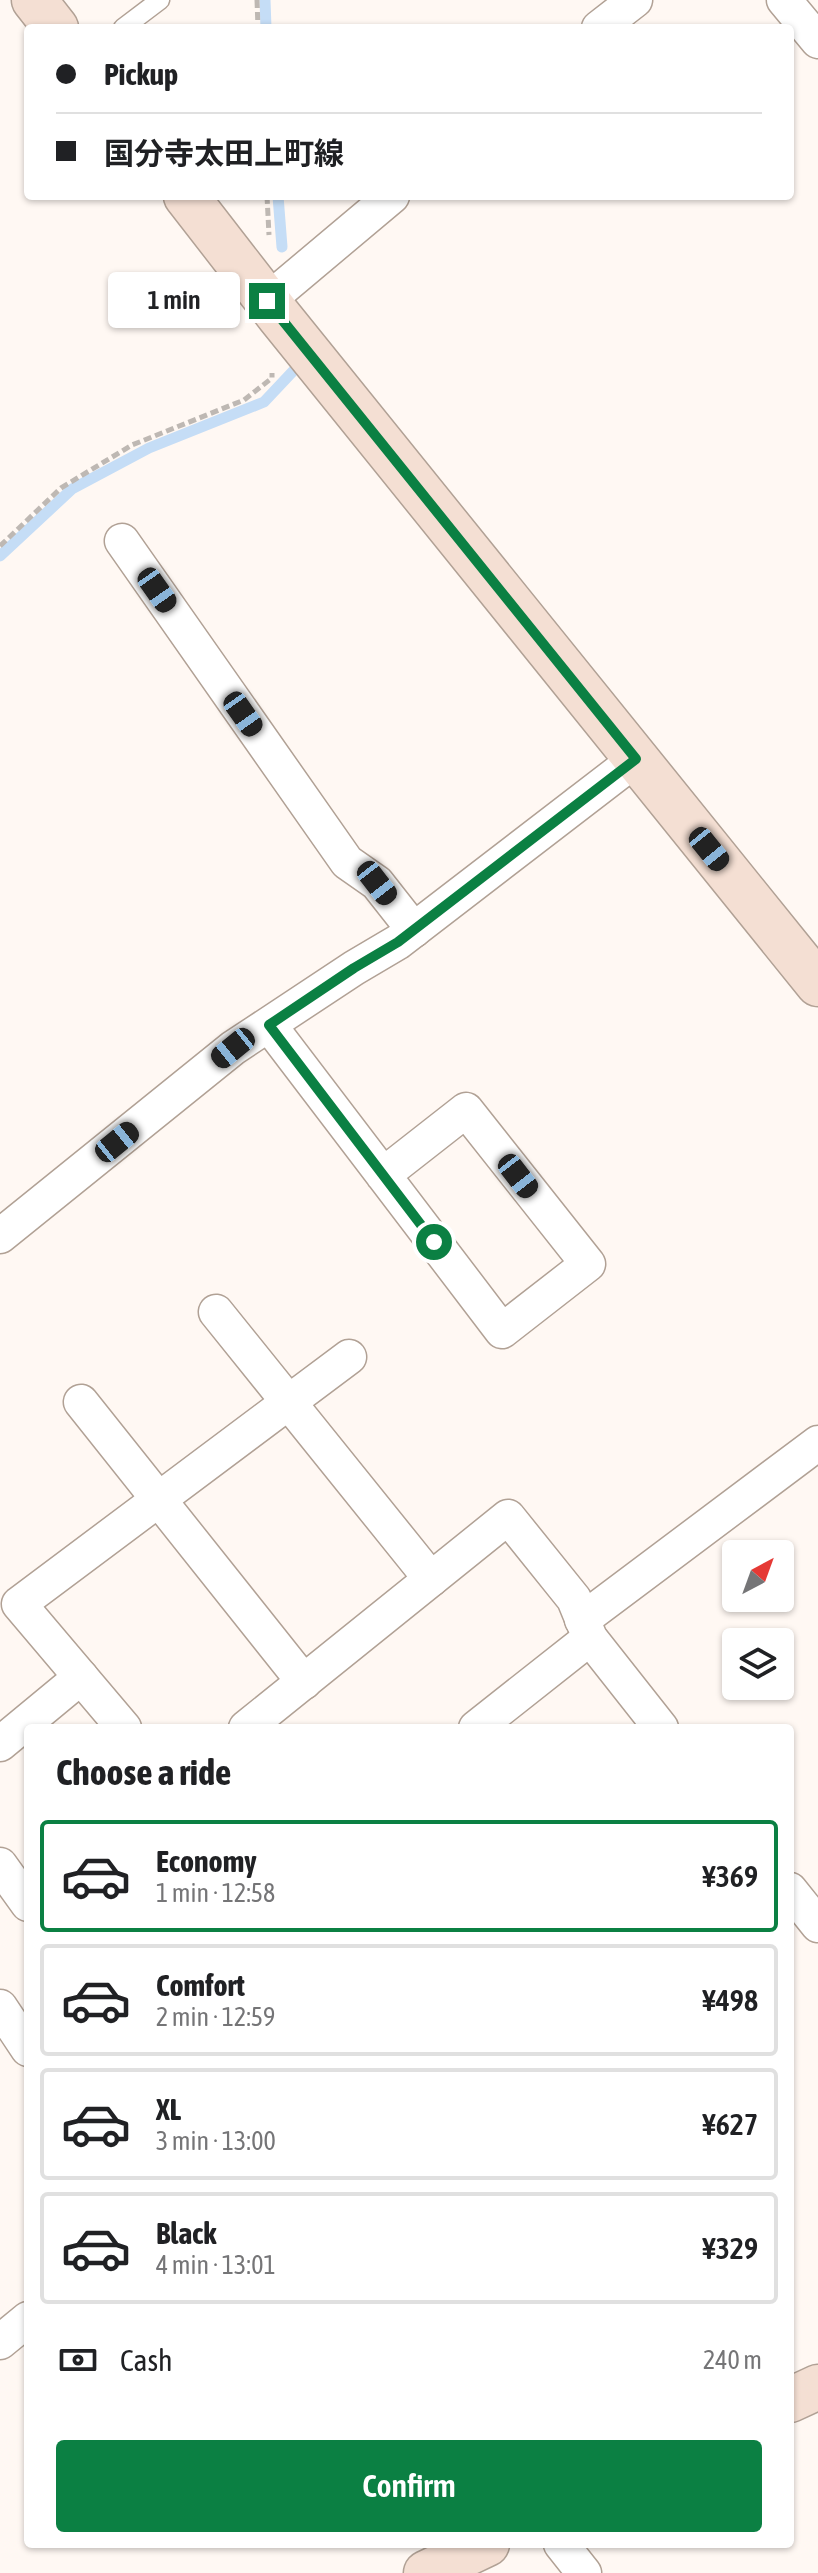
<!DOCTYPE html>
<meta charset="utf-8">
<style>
:root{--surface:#fff;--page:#f6f6f6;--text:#202124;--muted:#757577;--line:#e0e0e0;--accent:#0b8043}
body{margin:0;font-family:"Asap Condensed","Noto Sans JP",sans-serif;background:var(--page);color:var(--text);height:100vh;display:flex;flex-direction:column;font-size:30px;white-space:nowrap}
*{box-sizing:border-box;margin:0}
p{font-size:26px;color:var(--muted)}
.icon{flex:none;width:44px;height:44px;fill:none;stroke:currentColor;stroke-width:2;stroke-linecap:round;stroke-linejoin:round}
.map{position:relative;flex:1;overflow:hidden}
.details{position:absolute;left:24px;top:1724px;width:770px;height:824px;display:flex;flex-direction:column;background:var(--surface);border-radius:8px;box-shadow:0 2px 6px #0004}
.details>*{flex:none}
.banner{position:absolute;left:24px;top:24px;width:770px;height:176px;border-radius:8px;box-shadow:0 2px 6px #0004;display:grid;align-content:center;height:176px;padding:0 32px;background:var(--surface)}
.needle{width:52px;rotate:41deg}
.controls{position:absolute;left:722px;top:1540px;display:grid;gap:16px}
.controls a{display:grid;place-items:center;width:72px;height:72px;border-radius:8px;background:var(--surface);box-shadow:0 2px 6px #0004;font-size:40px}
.end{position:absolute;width:36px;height:36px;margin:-18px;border:10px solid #0b8043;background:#fff;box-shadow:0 0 0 4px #fff}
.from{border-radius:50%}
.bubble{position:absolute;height:56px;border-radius:8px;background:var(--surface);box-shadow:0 2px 6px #0004;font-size:26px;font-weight:600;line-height:56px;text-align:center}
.car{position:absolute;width:24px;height:48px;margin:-24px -12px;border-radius:10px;box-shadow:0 0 6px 2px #0007;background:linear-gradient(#222 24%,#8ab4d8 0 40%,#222 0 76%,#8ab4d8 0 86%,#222 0)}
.banner b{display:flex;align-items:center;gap:28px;height:76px;font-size:30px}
.banner b+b{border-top:2px solid var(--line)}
.banner i{width:20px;height:20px;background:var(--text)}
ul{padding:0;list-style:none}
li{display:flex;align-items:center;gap:24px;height:112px;margin:0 16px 12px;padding:0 16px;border:4px solid var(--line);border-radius:8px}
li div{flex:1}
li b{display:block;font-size:30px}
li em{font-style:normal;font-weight:600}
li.current{border-color:var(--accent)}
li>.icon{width:72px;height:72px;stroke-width:1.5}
h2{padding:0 32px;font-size:36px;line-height:96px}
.pay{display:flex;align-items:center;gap:20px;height:88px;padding:0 32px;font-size:30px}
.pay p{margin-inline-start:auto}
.button{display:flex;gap:16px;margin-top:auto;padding:16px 32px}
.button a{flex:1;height:92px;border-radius:8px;background:var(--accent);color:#fff;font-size:32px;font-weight:600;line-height:92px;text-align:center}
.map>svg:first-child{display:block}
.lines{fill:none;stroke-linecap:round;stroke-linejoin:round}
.stream{stroke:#c5ddf6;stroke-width:11}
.service-casing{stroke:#b1a195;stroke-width:21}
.minor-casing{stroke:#b1a195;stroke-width:37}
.secondary-casing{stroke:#b1a195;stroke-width:47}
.path{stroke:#beb8b3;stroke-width:5;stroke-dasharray:8 4;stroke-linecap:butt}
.service{stroke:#fff;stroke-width:18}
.minor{stroke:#fff;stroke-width:34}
.secondary{stroke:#f4dfd3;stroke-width:44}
.route{stroke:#0b8043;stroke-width:10}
</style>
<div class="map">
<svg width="818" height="2573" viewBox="0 0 818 2573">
<rect width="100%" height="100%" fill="#fff8f3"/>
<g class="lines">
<g class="stream">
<polyline points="265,0 266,28"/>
<polyline points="278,196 282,247"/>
<polyline points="0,556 72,489 149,448 264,402 296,368"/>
</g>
<defs>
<polyline id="service" points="123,28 160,0"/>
<g id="minor">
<polyline points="784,0 818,41"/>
<polyline points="599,28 635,0"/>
<polyline points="267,301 392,196"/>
<polyline points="122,541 347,862 377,883 414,930"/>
<polyline points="269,1025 502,1331 588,1264 466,1110 383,1175"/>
<polyline points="0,1236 233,1048 354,968 398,942 636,759"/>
<polyline points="216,1312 431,1579"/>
<polyline points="81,1402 304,1682"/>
<polyline points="582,1620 818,1443"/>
<polyline points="124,1728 19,1604 349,1357"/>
<polyline points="246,1728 508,1517 574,1599 590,1638 661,1728"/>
<polyline points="476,1728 590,1638"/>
<polyline points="0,1744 81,1677"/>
<polyline points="0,1865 28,1904"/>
<polyline points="790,1890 818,1925"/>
<polyline points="0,2007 28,2049"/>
<polyline points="0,2342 28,2319"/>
<polyline points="561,2544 584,2573"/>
</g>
<g id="secondary">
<polyline points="34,0 56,28"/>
<polyline points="186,196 279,316 818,984"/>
<polyline points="790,2400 818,2387"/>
<polyline points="426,2573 487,2544"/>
</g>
</defs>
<use href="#service" class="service-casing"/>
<use href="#minor" class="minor-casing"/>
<use href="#secondary" class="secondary-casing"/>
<g class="path">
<polyline points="257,0 258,28"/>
<polyline points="267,196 269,235"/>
<polyline points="0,546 61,488 132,445 244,400 272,378 272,373"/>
</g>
<use href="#service" class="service"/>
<use href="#minor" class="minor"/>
<use href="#secondary" class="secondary"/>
</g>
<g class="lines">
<polyline class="route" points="267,301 636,759 398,942 354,968 269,1025 434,1242"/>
</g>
</svg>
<div class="controls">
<a><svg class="needle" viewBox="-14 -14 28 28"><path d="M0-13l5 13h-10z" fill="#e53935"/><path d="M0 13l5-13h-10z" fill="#757577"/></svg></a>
<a><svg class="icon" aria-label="layers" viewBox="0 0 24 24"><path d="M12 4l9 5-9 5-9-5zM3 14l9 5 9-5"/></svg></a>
</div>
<i class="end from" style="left:434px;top:1242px"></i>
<i class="end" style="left:267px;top:301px"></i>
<div class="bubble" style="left:108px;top:272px;width:132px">1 min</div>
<i class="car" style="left:157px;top:590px;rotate:145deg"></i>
<i class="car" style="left:243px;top:714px;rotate:145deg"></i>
<i class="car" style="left:709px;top:849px;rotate:141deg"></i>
<i class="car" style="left:377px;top:883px;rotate:142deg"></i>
<i class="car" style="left:233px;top:1048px;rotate:231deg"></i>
<i class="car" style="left:117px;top:1142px;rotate:51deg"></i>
<i class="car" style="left:518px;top:1176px;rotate:142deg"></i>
<div class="banner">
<b><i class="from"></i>Pickup</b>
<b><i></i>国分寺太田上町線</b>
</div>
<section class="details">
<h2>Choose a ride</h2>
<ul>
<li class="current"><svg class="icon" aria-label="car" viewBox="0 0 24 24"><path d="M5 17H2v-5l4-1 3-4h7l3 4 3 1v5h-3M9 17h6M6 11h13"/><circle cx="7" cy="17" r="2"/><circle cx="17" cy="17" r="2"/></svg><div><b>Economy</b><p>1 min · 12:58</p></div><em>¥369</em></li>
<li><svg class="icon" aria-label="car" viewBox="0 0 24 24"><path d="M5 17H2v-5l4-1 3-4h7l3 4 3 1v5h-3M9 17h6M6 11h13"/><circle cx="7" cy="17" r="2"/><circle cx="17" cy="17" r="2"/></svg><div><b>Comfort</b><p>2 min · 12:59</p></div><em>¥498</em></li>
<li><svg class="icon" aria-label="car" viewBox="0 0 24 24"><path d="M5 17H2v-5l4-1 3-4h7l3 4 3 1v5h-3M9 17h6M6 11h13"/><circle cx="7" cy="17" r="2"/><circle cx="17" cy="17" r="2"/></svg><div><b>XL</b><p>3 min · 13:00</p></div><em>¥627</em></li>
<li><svg class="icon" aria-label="car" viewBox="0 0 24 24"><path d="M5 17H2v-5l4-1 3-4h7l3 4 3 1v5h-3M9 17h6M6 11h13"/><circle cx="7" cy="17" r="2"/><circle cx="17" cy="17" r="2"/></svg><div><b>Black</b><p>4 min · 13:01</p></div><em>¥329</em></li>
</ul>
<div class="pay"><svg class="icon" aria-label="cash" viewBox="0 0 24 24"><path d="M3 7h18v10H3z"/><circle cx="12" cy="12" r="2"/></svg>Cash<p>240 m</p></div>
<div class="button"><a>Confirm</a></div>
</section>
</div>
